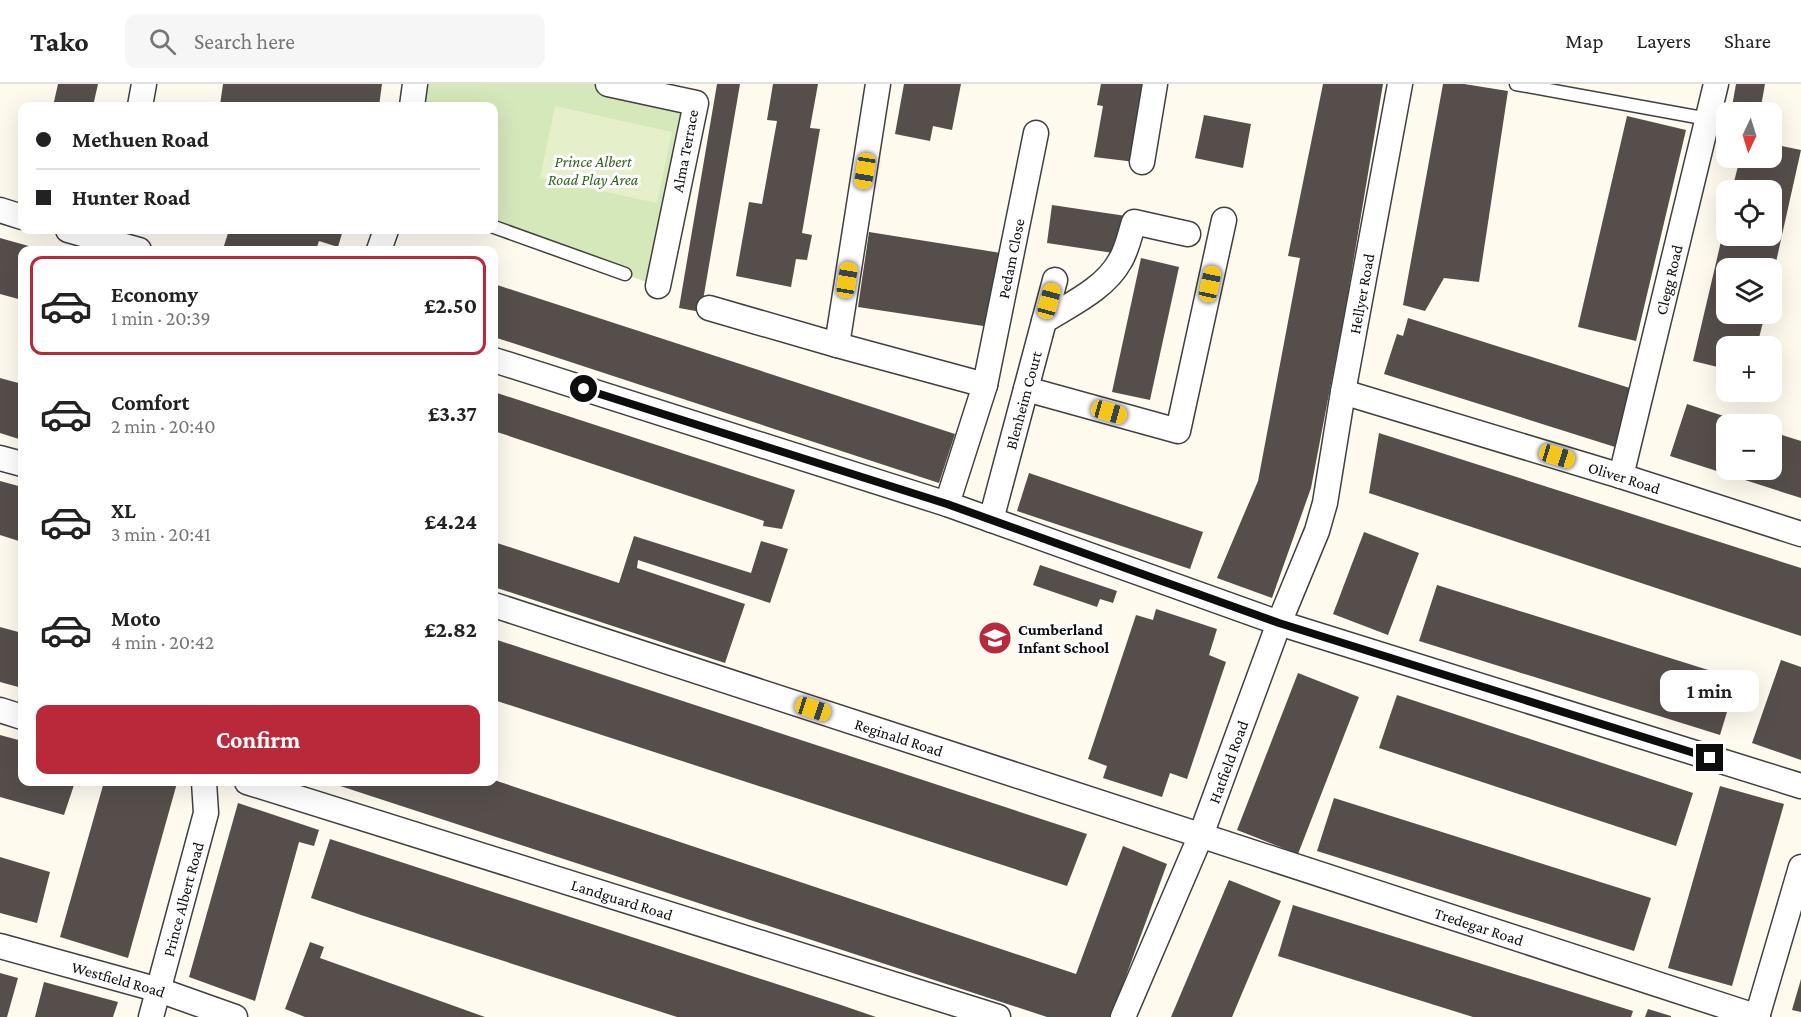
<!DOCTYPE html>
<meta charset="utf-8">
<style>
:root{--surface:#fff;--page:#f6f6f6;--text:#222;--muted:#767676;--line:#e0e0e0;--accent:#ba293a}
body{margin:0;font-family:"Crimson Pro",serif;background:var(--page);color:var(--text);height:100vh;display:flex;flex-direction:column;font-size:22px;white-space:nowrap}
*{box-sizing:border-box;margin:0}
p{font-size:20px;color:var(--muted)}
.icon{flex:none;width:33px;height:33px;fill:none;stroke:currentColor;stroke-width:2;stroke-linecap:round;stroke-linejoin:round}
.map{position:relative;flex:1;overflow:hidden}
.details{position:absolute;left:18px;top:162px;width:480px;height:540px;display:flex;flex-direction:column;background:var(--surface);border-radius:12px;box-shadow:0 6px 24px #0002}
.details>*{flex:none}
.banner{position:absolute;left:18px;top:18px;width:480px;height:132px;border-radius:12px;box-shadow:0 6px 24px #0002;display:grid;align-content:center;height:132px;padding:0 18px;background:var(--surface)}
.needle{width:39px;rotate:184deg}
.controls{position:absolute;left:1716px;top:18px;display:grid;gap:12px}
.controls a{display:grid;place-items:center;width:66px;height:66px;border-radius:12px;background:var(--surface);box-shadow:0 6px 24px #0002;font-size:30px}
.end{position:absolute;width:27px;height:27px;margin:-14px;border:8px solid #0d0d0d;background:#fff;box-shadow:0 0 0 3px #fff}
.from{border-radius:50%}
.bubble{position:absolute;height:42px;border-radius:12px;background:var(--surface);box-shadow:0 6px 24px #0002;font-size:20px;font-weight:700;line-height:42px;text-align:center}
.car{position:absolute;width:18px;height:36px;margin:-18px -9px;border-radius:8px;box-shadow:0 0 4px 2px #0007;background:linear-gradient(#f5c518 24%,#345 0 40%,#f5c518 0 76%,#345 0 86%,#f5c518 0)}
.banner b{display:flex;align-items:center;gap:21px;height:57px;font-size:22px}
.banner b+b{border-top:2px solid var(--line)}
.banner i{width:15px;height:15px;background:var(--text)}
ul{padding:10px 0 0;list-style:none}
li{display:flex;align-items:center;gap:18px;height:99px;margin:0 12px 9px;padding:0 6px;border:3px solid transparent;border-radius:12px}
li div{flex:1}
li b{display:block;font-size:22px}
li em{font-style:normal;font-weight:700}
li.active{border-color:var(--accent)}
li>.icon{width:54px;height:54px;stroke-width:1.5}
.primary-button{display:flex;gap:12px;margin-top:auto;padding:12px 18px}
.primary-button a{flex:1;height:69px;border-radius:12px;background:var(--accent);color:#fff;font-size:24px;font-weight:700;line-height:69px;text-align:center}
header{display:flex;align-items:center;gap:36px;box-sizing:border-box;height:84px;padding:0 30px;background:var(--surface);border-bottom:2px solid var(--line)}
header strong{font-size:28px}
nav{display:flex;gap:33px;margin-inline-start:auto;font-size:21px}
.search{width:420px;height:54px;background:var(--page);display:flex;align-items:center;gap:15px;box-sizing:border-box;padding:0 21px;border-radius:12px;color:var(--muted);font-size:22px}
.map>svg:first-child{display:block}
.green{fill:#d5e8b9}
.pitch{fill:#e5efca}
.building{fill:#564e4a}
.lines{fill:none;stroke-linecap:round;stroke-linejoin:round}
.service-casing{stroke:#404040;stroke-width:15}
.minor-casing{stroke:#404040;stroke-width:27}
.service{stroke:#fff;stroke-width:12}
.minor{stroke:#fff;stroke-width:24}
.route{stroke:#0d0d0d;stroke-width:8}
.labels{text-anchor:middle;dominant-baseline:central;stroke-width:6;stroke-linejoin:round;paint-order:stroke}
.street-label{font-size:16px;fill:#0d0d0d;stroke:#fff}
.park-label{font-size:16px;font-style:italic;fill:#32631f;stroke:#fff}
.poi-label{font-size:16px;font-weight:bold;fill:#0d0d0d;stroke:#fff;text-anchor:start}
</style>
<header>
<strong>Tako</strong>
<div class="search"><svg class="icon" aria-label="search" viewBox="0 0 24 24"><circle cx="10" cy="10" r="6"/><path d="M15 15l6 6"/></svg>Search here</div>
<nav><a>Map</a><a>Layers</a><a>Share</a></nav>
</header>
<div class="map">
<svg width="1801" height="933" viewBox="0 0 1801 933">
<rect width="100%" height="100%" fill="#fffaee"/>
<polygon class="green" points="415,0 608,0 696,19 658,202 494,143 494,22 412,22"/>
<polygon class="pitch" points="555,22 672,48 657,119 540,94"/>
<g class="building">
<polygon points="58,0 98,0 93,22 53,22"/>
<polygon points="223,0 382,0 379,22 291,22 277,20 277,22 227,22 220,21"/>
<polygon points="717,0 740,0 701,228 679,224"/>
<polygon points="773,0 818,0 810,44 820,45 802,149 812,151 807,176 796,175 791,203 736,192 749,118 762,120 777,37 767,36"/>
<polygon points="904,0 961,0 952,46 933,42 930,57 895,50"/>
<polygon points="1101,0 1146,0 1135,78 1094,73 1103,22 1097,21"/>
<polygon points="1323,0 1383,0 1346,221 1311,404 1272,514 1217,494 1258,397 1300,174 1288,172"/>
<polygon points="1443,0 1464,0 1508,7 1479,198 1444,194 1425,227 1403,221"/>
<polygon points="1736,0 1765,0 1760,28 1731,28"/>
<polygon points="1204,31 1251,40 1243,84 1195,74"/>
<polygon points="1627,32 1686,46 1636,257 1578,243"/>
<polygon points="1772,60 1801,66 1772,196 1772,184 1726,184 1726,230 1765,230 1757,262 1726,262 1726,285 1693,277 1726,136 1726,152 1772,152 1772,106 1732,106 1740,74 1772,74"/>
<polygon points="1052,121 1126,132 1120,170 1047,159"/>
<polygon points="229,146 343,146 338,163 319,157 316,166 227,166 223,165"/>
<polygon points="869,148 1001,169 990,243 858,223"/>
<polygon points="0,154 43,166 22,166 22,216 0,210"/>
<polygon points="1141,174 1179,183 1150,316 1112,308"/>
<polygon points="494,200 955,350 939,399 494,253"/>
<polygon points="1408,234 1633,305 1615,363 1384,290 1397,250 1403,252"/>
<polygon points="0,294 22,300 22,356 0,349"/>
<polygon points="494,308 795,406 782,445 763,442 764,437 494,347"/>
<polygon points="1687,320 1748,340 1726,340 1726,386 1772,386 1772,348 1801,357 1801,414 1670,372"/>
<polygon points="1379,349 1801,484 1801,552 1369,409"/>
<polygon points="1029,389 1203,448 1190,485 1017,427"/>
<polygon points="0,397 22,403 22,458 0,451"/>
<polygon points="1364,448 1419,469 1388,551 1333,530"/>
<polygon points="634,452 751,489 761,457 788,465 770,519 638,476 637,484 745,520 725,579 494,503 494,458 619,499"/>
<polygon points="1040,481 1117,507 1113,519 1100,515 1097,523 1033,501"/>
<polygon points="1437,501 1737,595 1720,651 1419,557"/>
<polygon points="1156,525 1217,545 1209,571 1226,578 1187,695 1170,689 1162,713 1103,694 1107,682 1088,675 1136,531 1153,536"/>
<polygon points="0,543 22,549 22,604 0,598"/>
<polygon points="494,555 1087,750 1067,802 494,616"/>
<polygon points="1781,576 1801,583 1801,676 1752,659"/>
<polygon points="1298,589 1359,613 1298,770 1237,746"/>
<polygon points="1397,611 1693,709 1676,762 1379,664"/>
<polygon points="0,651 22,657 22,698 75,698 64,731 0,713"/>
<polygon points="494,696 1076,890 1123,762 1167,780 1111,933 1047,933 328,698"/>
<polygon points="104,698 171,698 177,699 128,874 60,853"/>
<polygon points="1720,702 1784,720 1732,902 1668,884"/>
<polygon points="1334,714 1651,814 1634,867 1317,767"/>
<polygon points="238,719 319,746 314,762 299,758 255,917 189,893"/>
<polygon points="330,755 841,921 876,933 677,933 364,832 311,814"/>
<polygon points="0,773 50,788 37,839 0,829"/>
<polygon points="1229,796 1281,817 1232,933 1171,933"/>
<polygon points="1293,821 1633,927 1631,933 1473,933 1278,872"/>
<polygon points="310,858 324,863 320,874 485,933 305,933 285,925"/>
<polygon points="0,889 18,894 7,933 0,933"/>
<polygon points="1801,895 1801,928 1792,926"/>
<polygon points="44,898 118,918 113,933 35,933"/>
<polygon points="1648,925 1671,932 1671,933 1645,933"/>
</g>
<g class="lines">
<defs>
<g id="service">
<polyline points="1516,0 1708,35"/>
<polyline points="494,143 625,190"/>
</g>
<g id="minor">
<polyline points="608,0 696,19 658,202"/>
<polyline points="140,22 144,0"/>
<polyline points="412,22 415,0"/>
<polyline points="1142,78 1155,0"/>
<polyline points="0,126 22,133"/>
<polyline points="68,146 139,166"/>
<polyline points="379,166 386,146"/>
<polyline points="709,224 837,261 985,301"/>
<path d="M1044 237C1069 221 1105 205 1120 177 1127 166 1130 150 1134 138L1188 150"/>
<polyline points="837,261 878,0"/>
<polyline points="494,276 947,420 1279,539 1801,702"/>
<polyline points="1026,305 1178,347 1224,136"/>
<path id="s1" d="M1343 308 1621 392 1801 450"/>
<polyline points="0,374 22,380"/>
<path id="s2" d="M1621 392 1716 0"/>
<path id="s3" d="M947 420 985 301 1036 49"/>
<path id="s4" d="M991 436 1055 196"/>
<path id="s5" d="M494 521 1758 933"/>
<polyline points="0,626 22,633"/>
<path id="s6" d="M247 698 998 933"/>
<path id="s7" d="M0 862 159 906 235 933"/>
<path id="s8" d="M151 933 206 729 204 698"/>
<path id="s9" d="M1123 933 1201 751 1279 539 1317 447 1325 419 1343 308 1400 0"/>
<polyline points="1757,933 1801,783"/>
</g>
</defs>
<use href="#service" class="service-casing"/>
<use href="#minor" class="minor-casing"/>
<use href="#service" class="service"/>
<use href="#minor" class="minor"/>
</g>
<g class="lines">
<polyline class="route" points="584,305 947,420 1279,539 1710,674"/>
</g>
<defs>
<symbol id="school-disc" viewBox="-11 -11 22 22"><circle r="9.5" fill="#ba293a" stroke="#fff"/><path d="M0-5L7-2L0 1L-7-2ZM-4 1L0 2.5L4 1V4Q0 6-4 4Z" fill="#fff"/></symbol>
</defs>
<g fill-rule="evenodd">
<use href="#school-disc" x="976" y="535" width="38" height="38"/>
</g>
<g class="labels">
<g class="street-label">
<text transform="translate(685 67) rotate(-79)">Alma Terrace</text>
<text stroke="none"><textPath href="#s3" startOffset="254">Pedam Close</textPath></text>
<text stroke="none"><textPath href="#s2" startOffset="202">Clegg Road</textPath></text>
<text stroke="none"><textPath href="#s9" startOffset="765">Hellyer Road</textPath></text>
<text stroke="none"><textPath href="#s4" startOffset="124">Blenheim Court</textPath></text>
<text stroke="none"><textPath href="#s1" startOffset="294">Oliver Road</textPath></text>
<text stroke="none"><textPath href="#s5" startOffset="426">Reginald Road</textPath></text>
<text stroke="none"><textPath href="#s9" startOffset="276">Hatfield Road</textPath></text>
<text stroke="none"><textPath href="#s6" startOffset="393">Landguard Road</textPath></text>
<text stroke="none"><textPath href="#s8" startOffset="122">Prince Albert Road</textPath></text>
<text stroke="none"><textPath href="#s5" startOffset="1036">Tredegar Road</textPath></text>
<text stroke="none"><textPath href="#s7" startOffset="123">Westfield Road</textPath></text>
</g>
<g class="park-label">
<text x="593" y="77">Prince Albert<tspan x="593" dy="18">Road Play Area</tspan></text>
</g>
<g class="poi-label">
<text x="1018" y="545">Cumberland<tspan x="1018" dy="18">Infant School</tspan></text>
</g>
</g>
</svg>
<div class="controls">
<a><svg class="needle" viewBox="-14 -14 28 28"><path d="M0-13l5 13h-10z" fill="#e53935"/><path d="M0 13l5-13h-10z" fill="#767676"/></svg></a>
<a><svg class="icon" aria-label="locate" viewBox="0 0 24 24"><circle cx="12" cy="12" r="6"/><path d="M12 2v4M12 18v4M2 12h4M18 12h4"/></svg></a>
<a><svg class="icon" aria-label="layers" viewBox="0 0 24 24"><path d="M12 4l9 5-9 5-9-5zM3 14l9 5 9-5"/></svg></a>
<a>+</a>
<a>−</a>
</div>
<i class="end from" style="left:584px;top:305px"></i>
<i class="end" style="left:1710px;top:674px"></i>
<div class="bubble" style="left:1660px;top:586px;width:99px">1 min</div>
<i class="car" style="left:865px;top:87px;rotate:189deg"></i>
<i class="car" style="left:847px;top:196px;rotate:9deg"></i>
<i class="car" style="left:1210px;top:200px;rotate:12deg"></i>
<i class="car" style="left:1049px;top:217px;rotate:15deg"></i>
<i class="car" style="left:1109px;top:328px;rotate:106deg"></i>
<i class="car" style="left:1557px;top:372px;rotate:107deg"></i>
<i class="car" style="left:813px;top:625px;rotate:108deg"></i>
<div class="banner">
<b><i class="from"></i>Methuen Road</b>
<b><i></i>Hunter Road</b>
</div>
<section class="details">
<ul>
<li class="active"><svg class="icon" aria-label="car" viewBox="0 0 24 24"><path d="M5 17H2v-5l4-1 3-4h7l3 4 3 1v5h-3M9 17h6M6 11h13"/><circle cx="7" cy="17" r="2"/><circle cx="17" cy="17" r="2"/></svg><div><b>Economy</b><p>1 min · 20:39</p></div><em>£2.50</em></li>
<li><svg class="icon" aria-label="car" viewBox="0 0 24 24"><path d="M5 17H2v-5l4-1 3-4h7l3 4 3 1v5h-3M9 17h6M6 11h13"/><circle cx="7" cy="17" r="2"/><circle cx="17" cy="17" r="2"/></svg><div><b>Comfort</b><p>2 min · 20:40</p></div><em>£3.37</em></li>
<li><svg class="icon" aria-label="car" viewBox="0 0 24 24"><path d="M5 17H2v-5l4-1 3-4h7l3 4 3 1v5h-3M9 17h6M6 11h13"/><circle cx="7" cy="17" r="2"/><circle cx="17" cy="17" r="2"/></svg><div><b>XL</b><p>3 min · 20:41</p></div><em>£4.24</em></li>
<li><svg class="icon" aria-label="car" viewBox="0 0 24 24"><path d="M5 17H2v-5l4-1 3-4h7l3 4 3 1v5h-3M9 17h6M6 11h13"/><circle cx="7" cy="17" r="2"/><circle cx="17" cy="17" r="2"/></svg><div><b>Moto</b><p>4 min · 20:42</p></div><em>£2.82</em></li>
</ul>
<div class="primary-button"><a>Confirm</a></div>
</section>
</div>
